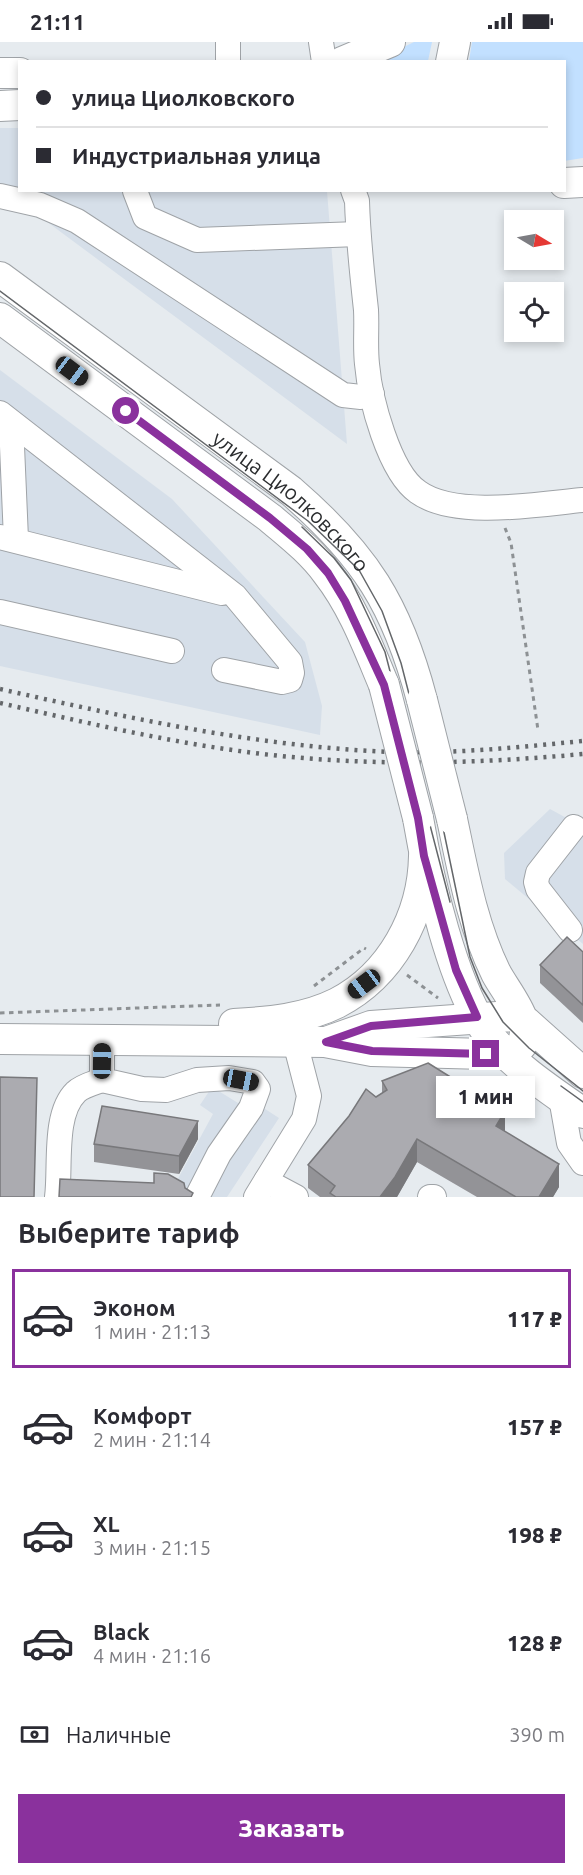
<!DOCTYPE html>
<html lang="ru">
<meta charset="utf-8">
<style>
:root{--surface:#fff;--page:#f7f7f7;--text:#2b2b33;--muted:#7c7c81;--line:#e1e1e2;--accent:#8a319d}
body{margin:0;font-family:Ubuntu,sans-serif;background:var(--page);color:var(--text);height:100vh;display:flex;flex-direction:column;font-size:22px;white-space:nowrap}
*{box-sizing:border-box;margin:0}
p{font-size:20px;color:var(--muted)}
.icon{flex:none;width:33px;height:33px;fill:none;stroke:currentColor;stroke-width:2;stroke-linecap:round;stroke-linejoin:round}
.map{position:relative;height:1155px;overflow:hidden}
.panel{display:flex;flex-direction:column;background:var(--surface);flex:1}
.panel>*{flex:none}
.top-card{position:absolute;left:18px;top:18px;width:548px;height:132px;border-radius:0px;box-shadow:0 3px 9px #0003;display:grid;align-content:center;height:132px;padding:0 18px;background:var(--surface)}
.needle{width:39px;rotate:100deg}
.buttons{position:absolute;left:504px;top:168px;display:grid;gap:12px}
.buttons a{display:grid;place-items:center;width:60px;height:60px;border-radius:0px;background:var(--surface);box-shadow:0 3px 9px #0003;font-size:30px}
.end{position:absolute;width:27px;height:27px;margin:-14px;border:8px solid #8a319d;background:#fff;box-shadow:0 0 0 3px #fff}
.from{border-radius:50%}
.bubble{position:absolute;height:42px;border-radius:0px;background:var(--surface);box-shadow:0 3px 9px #0003;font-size:20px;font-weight:800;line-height:42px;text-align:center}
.car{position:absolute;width:18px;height:36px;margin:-18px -9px;border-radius:8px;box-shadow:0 0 4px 2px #0007;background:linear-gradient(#222 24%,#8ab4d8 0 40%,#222 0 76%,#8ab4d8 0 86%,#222 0)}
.top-card b{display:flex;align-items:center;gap:21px;height:57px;font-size:22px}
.top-card b+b{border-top:2px solid var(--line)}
.top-card i{width:15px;height:15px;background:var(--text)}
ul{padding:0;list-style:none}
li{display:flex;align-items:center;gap:18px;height:99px;margin:0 12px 9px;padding:0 6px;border:3px solid transparent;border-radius:0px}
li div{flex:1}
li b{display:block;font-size:22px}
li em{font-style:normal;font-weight:800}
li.active{border-color:var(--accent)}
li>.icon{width:54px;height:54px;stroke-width:1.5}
h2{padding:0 18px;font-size:27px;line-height:72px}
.pay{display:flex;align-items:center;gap:15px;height:66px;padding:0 18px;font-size:22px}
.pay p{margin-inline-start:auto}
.cta{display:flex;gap:12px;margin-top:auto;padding:12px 18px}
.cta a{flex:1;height:69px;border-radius:0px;background:var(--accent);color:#fff;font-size:24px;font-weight:800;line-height:69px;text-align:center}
.status{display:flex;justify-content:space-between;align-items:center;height:42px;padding:0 30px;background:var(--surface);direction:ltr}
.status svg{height:16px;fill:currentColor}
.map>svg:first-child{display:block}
.built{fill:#d6dfe9}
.green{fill:#c2e0ff}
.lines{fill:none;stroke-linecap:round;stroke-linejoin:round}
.minor-casing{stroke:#9fa3a7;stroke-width:26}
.major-casing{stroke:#9fa3a7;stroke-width:32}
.path{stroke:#8d9194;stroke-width:3;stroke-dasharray:4.5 4.5;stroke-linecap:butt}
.minor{stroke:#fff;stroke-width:24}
.major{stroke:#fff;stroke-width:30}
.tram{stroke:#64676a;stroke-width:1.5}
.rail{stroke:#64676a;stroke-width:4.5;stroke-dasharray:3 6;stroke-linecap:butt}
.major-bridge-casing{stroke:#9fa3a7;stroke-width:32;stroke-linecap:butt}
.major-bridge{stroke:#fff;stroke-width:30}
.wall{fill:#939397}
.shaded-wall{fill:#78787b}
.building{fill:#ababb0;stroke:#78787b;stroke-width:1.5}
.route{stroke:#8a319d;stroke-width:8}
.labels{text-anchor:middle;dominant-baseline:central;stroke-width:4.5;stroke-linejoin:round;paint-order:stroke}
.street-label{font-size:21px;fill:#2a2c2e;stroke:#e6ebef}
</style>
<div class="status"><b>21:11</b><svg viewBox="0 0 49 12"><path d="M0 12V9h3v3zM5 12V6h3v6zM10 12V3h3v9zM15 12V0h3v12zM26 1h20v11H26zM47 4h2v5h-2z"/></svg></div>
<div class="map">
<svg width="583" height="1155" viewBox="0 0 583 1155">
<rect width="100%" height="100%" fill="#e6ebef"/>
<g class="built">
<polygon points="0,86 19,86 20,148 327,149 347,402 0,145"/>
<polygon points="0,328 172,457 305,600 322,664 320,693 0,624"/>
<polygon points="550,767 583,785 583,902 505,837 504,811"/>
<polygon points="212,1045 256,1072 262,1065 279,1076 227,1155 168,1155 213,1072 200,1063"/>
</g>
<g class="green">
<polygon points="414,0 432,0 428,19 373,20"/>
<polygon points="472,0 583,0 583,116 564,119 564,20 469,19"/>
</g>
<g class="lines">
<defs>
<g id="minor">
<polyline points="228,0 228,20"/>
<polyline points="321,0 324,20"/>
<path d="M353 148 357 159C358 196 362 231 366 268 367 286 365 304 367 322 370 357 389 430 418 450 455 477 540 462 583 458"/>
<polyline points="135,149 145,175 197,198 358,192"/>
<polyline points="0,154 40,163 77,179 343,353 361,355 372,352"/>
<polyline points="0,371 235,554 290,620 292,631 290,638 282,640 224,628"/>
<polyline points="11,381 16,497"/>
<polyline points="0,495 222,551"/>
<polyline points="0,570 172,609"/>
<polyline points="570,888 538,847 536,840 538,831 574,785"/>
<polyline points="102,999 102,1038 142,1047 166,1048 197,1038 229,1036 253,1040 258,1047 251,1066 219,1112 197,1155"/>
<polyline points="561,1056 569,1101 583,1121"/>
<polyline points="266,1139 296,1155"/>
<path d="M57 1155C61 1125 53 1072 76 1050 82 1044 94 1041 102 1038"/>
<polyline points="256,1155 304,1077 309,1054 295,1000"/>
<polyline points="430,1155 434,1155"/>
</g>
<g id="major">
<polyline points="342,20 390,0"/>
<polyline points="451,20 455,0"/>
<polyline points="0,31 20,31"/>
<polyline points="0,64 20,63"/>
<polyline points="564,141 583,140"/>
<path id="s1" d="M0 235 291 449C365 513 397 563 422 658"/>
<path d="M0 276 270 476C290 493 311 509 327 531 353 564 368 605 384 643"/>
<path d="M418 776C428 835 453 945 488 992 513 1024 550 1048 583 1071"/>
<path d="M234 982C269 980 305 977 337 961 391 933 423 874 424 814"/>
<path d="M0 997 325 1000 372 1009 486 1012 518 1007C539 987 507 952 496 931 472 882 463 829 452 777"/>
<polyline points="326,1000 371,984 512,974 526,980 583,1031"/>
</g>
</defs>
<use href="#minor" class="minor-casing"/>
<use href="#major" class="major-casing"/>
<g class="path">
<polyline points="505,486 511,501 538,688"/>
<polyline points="407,933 438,956"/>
<polyline points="314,944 364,906 366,907"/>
<polyline points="0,971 220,963"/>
</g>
<use href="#minor" class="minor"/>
<use href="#major" class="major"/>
<g class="tram">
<polyline points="0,249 308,479 359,528 382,569 401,621 441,776 470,915 482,946 503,980 529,1006 583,1049"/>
<polyline points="302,485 334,516 351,538 385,610 450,860"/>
<polyline points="561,1044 583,1060"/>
</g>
<g class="rail">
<path d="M0 647C129 676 259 705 392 710 455 712 520 705 583 699"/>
<path d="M0 661C96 683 193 706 291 715 389 724 485 721 583 712"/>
</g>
<defs>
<g id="major-bridge">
<polyline points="384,643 418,776"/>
<polyline points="422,658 452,777"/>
</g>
</defs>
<use href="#major-bridge" class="major-bridge-casing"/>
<use href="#major-bridge" class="major-bridge"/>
</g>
<g class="wall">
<polygon points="583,910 583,981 540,941 540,923"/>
<polygon points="382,1039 505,1090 559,1145 553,1155 477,1155 417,1120 397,1155 320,1155 308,1146 308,1123 376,1055 382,1051"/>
<polygon points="198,1097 179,1132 94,1120 94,1102"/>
</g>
<g class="shaded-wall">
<polygon points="505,1069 505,1092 496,1084"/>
<polygon points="198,1079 198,1097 179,1132 179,1114"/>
<polygon points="417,1097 417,1120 397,1155 380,1155"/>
<polygon points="559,1122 559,1145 553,1155 539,1155"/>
</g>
<g class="building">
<polygon points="567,895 583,910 583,963 540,923"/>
<polygon points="428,1021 505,1069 496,1084 559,1122 539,1155 516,1155 417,1097 395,1135 380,1155 336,1155 330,1151 335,1144 308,1123 349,1074 366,1047 376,1055 387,1048 382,1039"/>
<polygon points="0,1035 37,1036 34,1155 0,1155"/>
<polygon points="102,1064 198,1079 179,1114 94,1102"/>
<polygon points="154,1131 168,1132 184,1141 185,1146 193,1151 191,1155 59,1155 60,1137 154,1141"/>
</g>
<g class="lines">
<polyline class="route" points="126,369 270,476 307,507 328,531 345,559 384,643 418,776 424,814 456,928 477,975 371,984 326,1000 372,1009 486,1012"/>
</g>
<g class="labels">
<g class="street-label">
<text stroke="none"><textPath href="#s1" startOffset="368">улица Циолковского</textPath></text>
</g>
</g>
</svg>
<div class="buttons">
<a><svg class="needle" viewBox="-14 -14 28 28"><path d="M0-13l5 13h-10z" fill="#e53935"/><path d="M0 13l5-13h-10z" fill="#7c7c81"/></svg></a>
<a><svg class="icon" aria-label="locate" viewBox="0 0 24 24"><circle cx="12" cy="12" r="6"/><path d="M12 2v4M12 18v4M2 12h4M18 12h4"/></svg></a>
</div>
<i class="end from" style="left:126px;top:369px"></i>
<i class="end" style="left:486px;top:1012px"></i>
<div class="bubble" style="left:436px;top:1034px;width:99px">1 мин</div>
<i class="car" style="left:72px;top:329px;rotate:127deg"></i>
<i class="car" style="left:364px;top:942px;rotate:233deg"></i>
<i class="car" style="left:102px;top:1019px;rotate:1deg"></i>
<i class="car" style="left:241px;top:1038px;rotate:101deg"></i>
<div class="top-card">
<b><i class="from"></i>улица Циолковского</b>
<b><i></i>Индустриальная улица</b>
</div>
</div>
<section class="panel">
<h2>Выберите тариф</h2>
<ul>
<li class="active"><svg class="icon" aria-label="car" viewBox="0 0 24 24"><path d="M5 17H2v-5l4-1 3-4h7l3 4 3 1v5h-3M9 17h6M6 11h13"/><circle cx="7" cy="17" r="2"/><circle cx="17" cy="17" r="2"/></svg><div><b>Эконом</b><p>1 мин · 21:13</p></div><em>117 ₽</em></li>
<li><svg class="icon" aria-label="car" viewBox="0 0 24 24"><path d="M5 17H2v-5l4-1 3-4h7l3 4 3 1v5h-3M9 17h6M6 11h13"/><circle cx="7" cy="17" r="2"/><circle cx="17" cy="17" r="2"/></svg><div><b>Комфорт</b><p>2 мин · 21:14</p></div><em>157 ₽</em></li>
<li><svg class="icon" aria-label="car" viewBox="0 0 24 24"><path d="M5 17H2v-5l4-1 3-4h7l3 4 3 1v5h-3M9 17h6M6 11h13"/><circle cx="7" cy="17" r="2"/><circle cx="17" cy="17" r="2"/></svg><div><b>XL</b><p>3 мин · 21:15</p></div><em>198 ₽</em></li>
<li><svg class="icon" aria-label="car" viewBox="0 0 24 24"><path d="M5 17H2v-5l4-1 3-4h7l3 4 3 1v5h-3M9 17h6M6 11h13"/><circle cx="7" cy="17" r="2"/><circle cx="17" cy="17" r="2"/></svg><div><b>Black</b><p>4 мин · 21:16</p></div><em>128 ₽</em></li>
</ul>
<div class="pay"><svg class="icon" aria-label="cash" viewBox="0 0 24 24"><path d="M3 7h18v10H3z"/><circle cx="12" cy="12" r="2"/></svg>Наличные<p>390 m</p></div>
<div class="cta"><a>Заказать</a></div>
</section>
